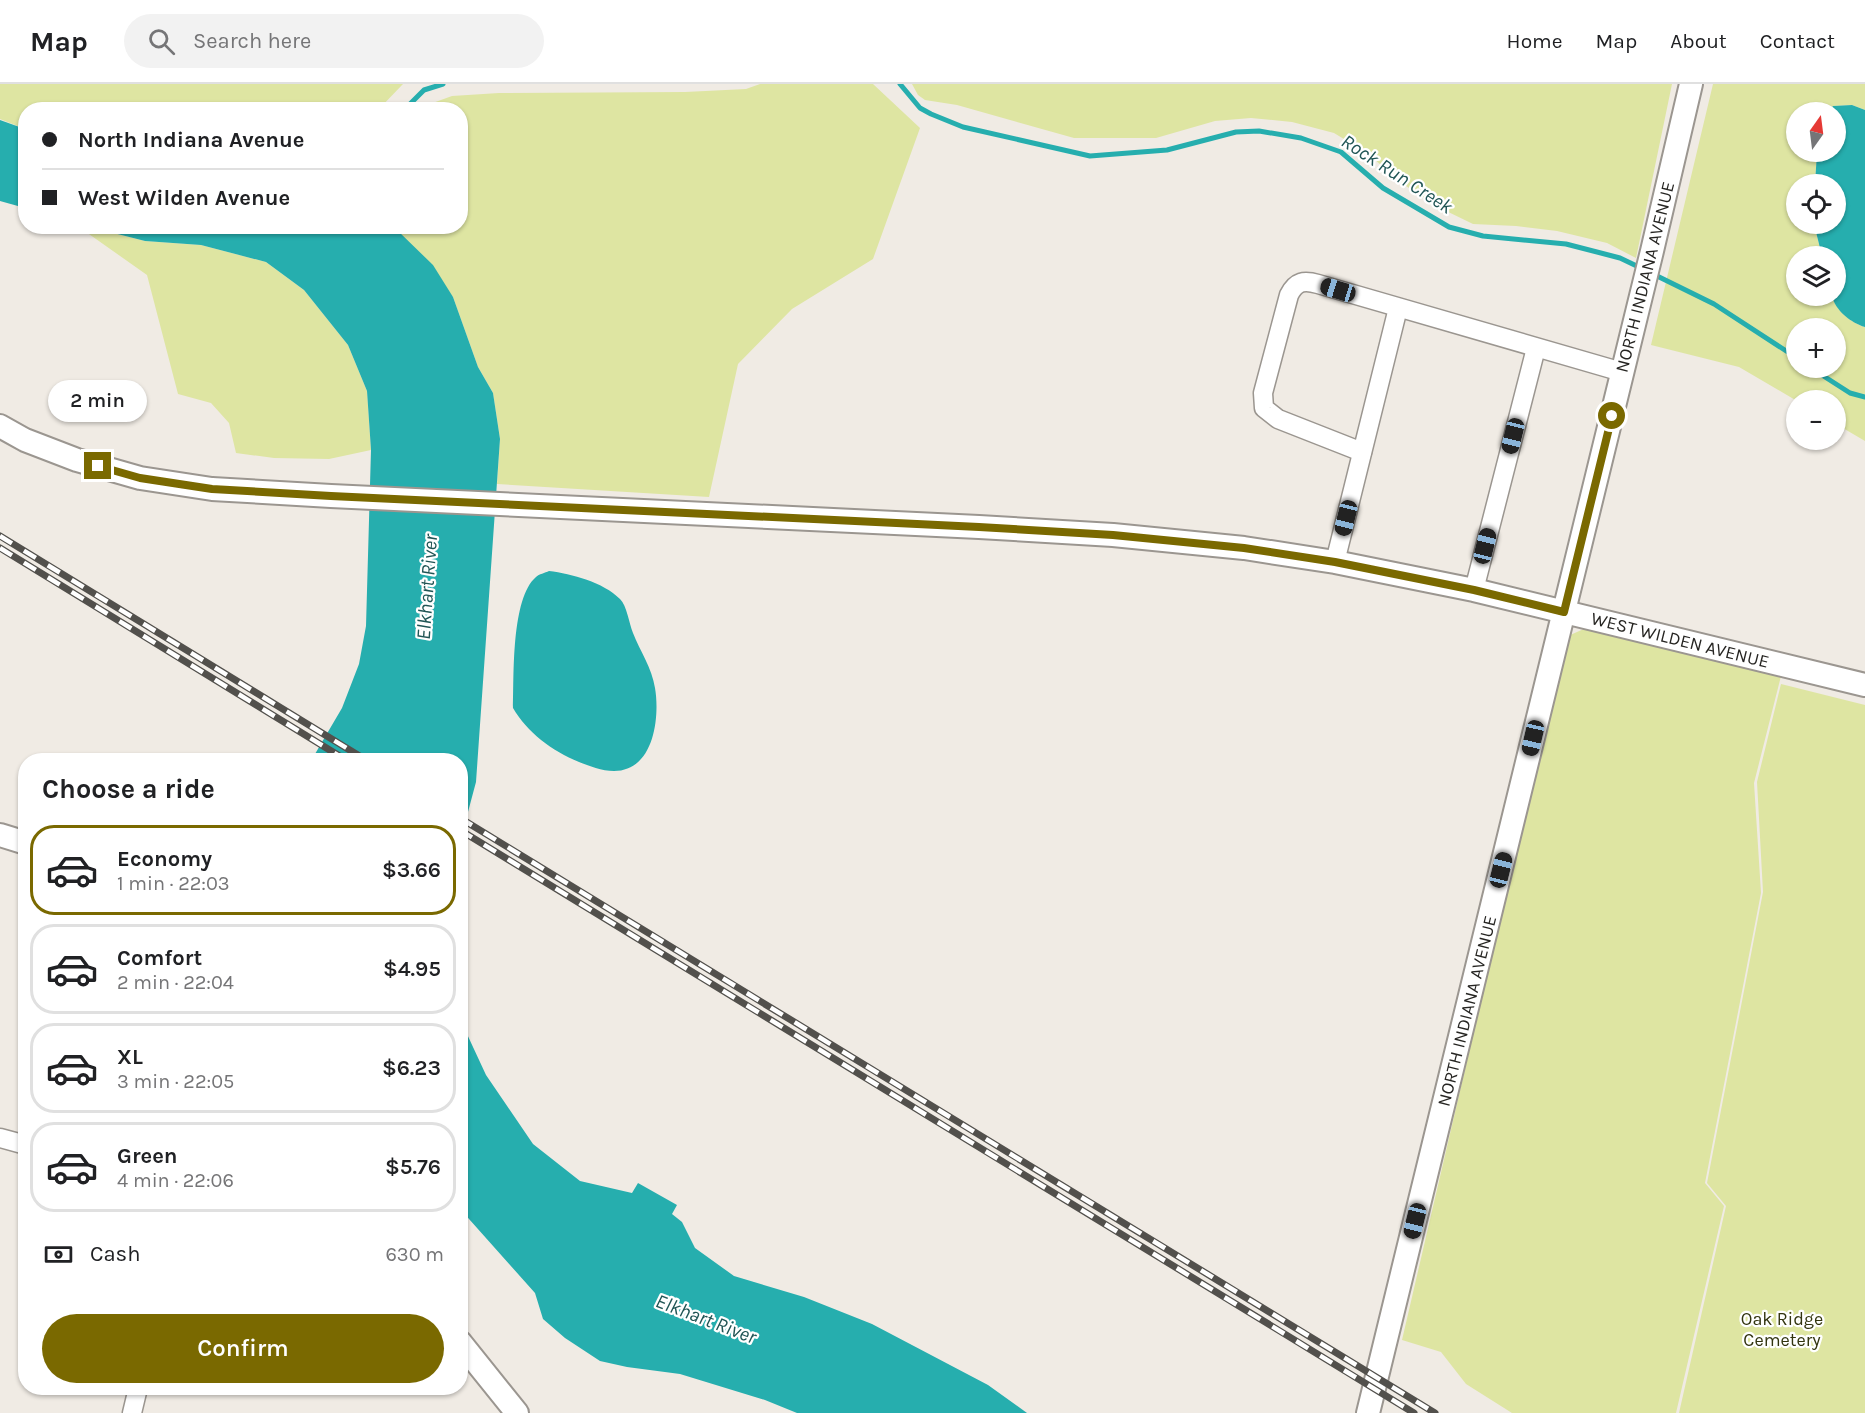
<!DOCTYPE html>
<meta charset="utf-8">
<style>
:root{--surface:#fff;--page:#f2f2f2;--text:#202124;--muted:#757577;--line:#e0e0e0;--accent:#7a6900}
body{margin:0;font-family:Karla,sans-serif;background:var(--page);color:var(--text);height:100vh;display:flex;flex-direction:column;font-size:22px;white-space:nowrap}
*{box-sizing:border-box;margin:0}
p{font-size:20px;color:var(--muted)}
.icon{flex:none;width:33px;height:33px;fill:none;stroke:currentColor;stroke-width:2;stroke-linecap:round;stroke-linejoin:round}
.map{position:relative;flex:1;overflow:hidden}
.side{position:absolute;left:18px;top:669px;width:450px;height:642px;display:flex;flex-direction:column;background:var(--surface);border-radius:24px;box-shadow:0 2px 4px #0004}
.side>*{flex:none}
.top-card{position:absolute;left:18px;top:18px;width:450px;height:132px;border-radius:24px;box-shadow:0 2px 4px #0004;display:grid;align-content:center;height:132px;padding:0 24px;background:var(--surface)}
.needle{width:39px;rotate:14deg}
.buttons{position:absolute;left:1786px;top:18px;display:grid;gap:12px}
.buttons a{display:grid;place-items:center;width:60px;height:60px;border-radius:50%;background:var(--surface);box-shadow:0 2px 4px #0004;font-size:30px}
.end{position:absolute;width:27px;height:27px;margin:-14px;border:8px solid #7a6900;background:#fff;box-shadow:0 0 0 3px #fff}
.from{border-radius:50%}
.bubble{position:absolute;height:42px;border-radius:21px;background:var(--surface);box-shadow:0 2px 4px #0004;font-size:20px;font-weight:600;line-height:42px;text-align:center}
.car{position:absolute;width:18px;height:36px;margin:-18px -9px;border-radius:8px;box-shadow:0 0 4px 2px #0007;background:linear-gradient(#222 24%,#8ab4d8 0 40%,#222 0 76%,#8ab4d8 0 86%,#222 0)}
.top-card b{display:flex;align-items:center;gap:21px;height:57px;font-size:22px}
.top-card b+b{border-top:2px solid var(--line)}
.top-card i{width:15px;height:15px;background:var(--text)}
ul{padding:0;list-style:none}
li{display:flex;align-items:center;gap:18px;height:90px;margin:0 12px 9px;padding:0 12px;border:3px solid var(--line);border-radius:24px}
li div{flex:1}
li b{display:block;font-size:22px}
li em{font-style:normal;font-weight:600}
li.selected{border-color:var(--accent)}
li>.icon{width:54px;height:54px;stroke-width:1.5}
h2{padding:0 24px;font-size:27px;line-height:72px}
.pay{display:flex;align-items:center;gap:15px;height:66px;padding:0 24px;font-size:22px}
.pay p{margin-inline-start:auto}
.button{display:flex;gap:12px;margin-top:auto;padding:12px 24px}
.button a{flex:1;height:69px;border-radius:36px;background:var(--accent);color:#fff;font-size:24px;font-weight:600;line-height:69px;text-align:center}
header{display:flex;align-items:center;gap:36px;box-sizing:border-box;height:84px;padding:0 30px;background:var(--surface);border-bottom:2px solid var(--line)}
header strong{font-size:28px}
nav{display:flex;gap:33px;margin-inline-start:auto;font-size:21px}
.search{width:420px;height:54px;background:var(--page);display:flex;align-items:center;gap:15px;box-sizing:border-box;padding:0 21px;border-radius:33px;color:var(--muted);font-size:22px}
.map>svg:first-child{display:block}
.green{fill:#dee5a2;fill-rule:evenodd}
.water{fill:#26aeae}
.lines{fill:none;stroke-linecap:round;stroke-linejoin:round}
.stream{stroke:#26aeae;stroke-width:5}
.minor-casing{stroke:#9b9690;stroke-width:21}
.tertiary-casing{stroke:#9b9690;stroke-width:26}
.minor{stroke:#fff;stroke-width:18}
.tertiary{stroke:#fff;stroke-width:22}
.rail-casing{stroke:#52504c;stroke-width:7}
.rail{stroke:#fff;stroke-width:4.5;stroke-dasharray:14;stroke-linecap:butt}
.route{stroke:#7a6900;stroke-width:8}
.labels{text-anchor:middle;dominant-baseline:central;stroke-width:4.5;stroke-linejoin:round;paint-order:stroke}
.street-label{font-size:18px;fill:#262522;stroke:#fff}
.park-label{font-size:18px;fill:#32340f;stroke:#fff}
.water-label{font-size:20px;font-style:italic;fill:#205555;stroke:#fff}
</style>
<header>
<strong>Map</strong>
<div class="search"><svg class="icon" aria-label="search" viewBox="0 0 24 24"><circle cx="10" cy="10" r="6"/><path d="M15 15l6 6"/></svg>Search here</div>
<nav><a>Home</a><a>Map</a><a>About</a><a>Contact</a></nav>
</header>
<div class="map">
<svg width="1865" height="1329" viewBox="0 0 1865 1329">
<rect width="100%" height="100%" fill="#f0ebe4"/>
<g class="green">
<polygon points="0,0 403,0 379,25 26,26 25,45 0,35"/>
<polygon points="760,0 873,0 920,44 873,175 792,225 738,280 709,413 497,400 500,355 493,309 478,283 453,213 397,146 387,143 460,142 460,26 416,25 452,12 499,9 685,8 746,5"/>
<polygon points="912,0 1672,0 1636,174 1607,159 1557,147 1516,142 1473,140 1438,123 1403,100 1367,69 1334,49 1292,38 1251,34 1215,37 1156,54 1074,54 957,21 925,16 918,11"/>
<path d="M1713 0H1865V26L1852 21 1833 22 1828 28H1797V68H1817L1815 100H1797V140H1814L1822 172H1797V212H1832C1836 226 1851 239 1865 243V357L1836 340V316L1797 317 1739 283 1651 261ZM1797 244H1836V284H1797Z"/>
<polygon points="79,143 90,143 145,157 201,161 266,178 304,206 348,261 367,307 371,366 329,375 274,374 236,369 229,339 211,319 178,310 147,191"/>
<polygon points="1586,544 1781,592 1754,699 1761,809 1705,1099 1724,1122 1676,1329 1512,1329 1466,1300 1441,1268 1402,1256 1564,560 1568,552"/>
<polygon points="1781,600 1865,621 1865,1329 1679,1329 1726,1122 1707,1099 1763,808 1757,698"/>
</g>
<g class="water">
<path d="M1852 21 1865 26V243C1851 239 1835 226 1832 212H1836V172H1822L1814 140H1836V100H1815L1817 68H1836V28H1828L1833 22Z"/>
<polygon points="0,36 25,45 25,124 0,117"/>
<polygon points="90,143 387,143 397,146 433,181 453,213 478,283 493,309 500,355 476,698 461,754 460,676 315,676 315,670 342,624 359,580 366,542 371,366 367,307 348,261 304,206 266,178 201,161 145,157"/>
<path d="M549 487C572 490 603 498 620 515 627 522 629 539 633 549 640 567 652 584 655 604 660 633 654 687 614 687 602 687 589 682 579 678 552 667 527 648 513 624 514 593 511 514 536 493 539 490 545 489 549 487Z"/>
<polygon points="460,935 486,991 533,1060 580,1097 632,1109 638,1099 677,1121 672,1130 682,1138 695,1164 734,1192 804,1213 872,1240 988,1301 1027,1329 797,1329 765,1316 680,1290 627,1283 600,1277 565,1254 543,1235 535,1209 461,1126"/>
</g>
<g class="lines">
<g class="stream">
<polyline points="900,0 920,24 931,30 963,43 1090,72 1167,66 1236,48 1259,47 1301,54 1341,68 1383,104 1449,143 1483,152 1566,160 1620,174 1643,185"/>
<polyline points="404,26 424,6 443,0"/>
<polyline points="1651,189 1714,220 1797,274"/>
<polyline points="1811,284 1850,309 1865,313"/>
</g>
<defs>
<g id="minor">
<path d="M1362 368 1278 335 1264 324 1263 309 1289 211C1296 197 1304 196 1318 200L1622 288"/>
<polyline points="1335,478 1398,224"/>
<polyline points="1474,506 1536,264"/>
<polyline points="0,1054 26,1061"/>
<polyline points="132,1329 138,1304"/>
</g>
<g id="tertiary">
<polyline points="0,342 25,356 77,376 140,394 212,405 331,412 979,443 1113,451 1244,464 1335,478 1474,506 1865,601"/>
<polyline points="0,751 26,759"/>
<polyline points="460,1258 517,1329"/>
<polyline points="1368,1329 1652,167 1691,0"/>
</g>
</defs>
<use href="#minor" class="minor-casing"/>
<use href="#tertiary" class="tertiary-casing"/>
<use href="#minor" class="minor"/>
<use href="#tertiary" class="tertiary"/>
<defs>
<g id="rail">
<polyline points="0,452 366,676"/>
<polyline points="0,464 346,676"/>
<polyline points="460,734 1435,1329"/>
<polyline points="460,746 1414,1329"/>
</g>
</defs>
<use href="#rail" class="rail-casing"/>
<use href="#rail" class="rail"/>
</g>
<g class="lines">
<polyline class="route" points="98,382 140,394 212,405 331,412 979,443 1113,451 1244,464 1335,478 1474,506 1564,528 1612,332"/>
</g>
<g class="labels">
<g class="street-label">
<text transform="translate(1645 193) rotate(-76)">NORTH INDIANA AVENUE</text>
<text transform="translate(1680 556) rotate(14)">WEST WILDEN AVENUE</text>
<text transform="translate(1467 927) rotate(-76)">NORTH INDIANA AVENUE</text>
</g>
<g class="park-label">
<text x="1782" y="1235">Oak Ridge<tspan x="1782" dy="21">Cemetery</tspan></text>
</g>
<g class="water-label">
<text transform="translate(1397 90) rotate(33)">Rock Run Creek</text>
<text transform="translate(427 503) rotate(-86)">Elkhart River</text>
<text transform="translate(706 1235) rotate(21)">Elkhart River</text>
</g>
</g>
</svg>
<div class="buttons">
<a><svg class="needle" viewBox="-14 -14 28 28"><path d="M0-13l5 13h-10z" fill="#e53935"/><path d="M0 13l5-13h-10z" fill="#757577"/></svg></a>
<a><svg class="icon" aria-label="locate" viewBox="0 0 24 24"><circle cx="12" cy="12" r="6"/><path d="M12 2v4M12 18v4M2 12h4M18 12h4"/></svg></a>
<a><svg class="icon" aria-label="layers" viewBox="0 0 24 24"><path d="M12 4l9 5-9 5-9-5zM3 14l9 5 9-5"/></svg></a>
<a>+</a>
<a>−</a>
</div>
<i class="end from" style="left:1612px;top:332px"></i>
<i class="end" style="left:98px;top:382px"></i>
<div class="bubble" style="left:48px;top:296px;width:99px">2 min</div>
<i class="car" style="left:1338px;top:206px;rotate:287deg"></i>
<i class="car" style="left:1513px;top:352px;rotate:194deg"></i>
<i class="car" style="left:1346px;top:434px;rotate:194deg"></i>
<i class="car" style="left:1485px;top:462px;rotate:14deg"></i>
<i class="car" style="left:1533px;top:654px;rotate:193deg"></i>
<i class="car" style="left:1501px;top:786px;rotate:14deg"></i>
<i class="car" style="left:1415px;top:1137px;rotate:194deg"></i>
<div class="top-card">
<b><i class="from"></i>North Indiana Avenue</b>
<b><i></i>West Wilden Avenue</b>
</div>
<section class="side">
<h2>Choose a ride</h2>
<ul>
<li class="selected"><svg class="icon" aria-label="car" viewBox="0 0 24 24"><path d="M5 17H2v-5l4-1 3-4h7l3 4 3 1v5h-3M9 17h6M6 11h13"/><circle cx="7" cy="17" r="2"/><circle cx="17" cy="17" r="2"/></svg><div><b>Economy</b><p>1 min · 22:03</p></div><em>$3.66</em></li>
<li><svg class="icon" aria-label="car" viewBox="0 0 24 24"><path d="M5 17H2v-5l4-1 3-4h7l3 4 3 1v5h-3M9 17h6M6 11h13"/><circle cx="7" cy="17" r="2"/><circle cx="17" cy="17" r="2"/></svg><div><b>Comfort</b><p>2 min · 22:04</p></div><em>$4.95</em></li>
<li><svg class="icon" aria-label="car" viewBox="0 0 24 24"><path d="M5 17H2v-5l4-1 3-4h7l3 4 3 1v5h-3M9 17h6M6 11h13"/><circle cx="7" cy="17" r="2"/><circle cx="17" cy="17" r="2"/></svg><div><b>XL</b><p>3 min · 22:05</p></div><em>$6.23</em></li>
<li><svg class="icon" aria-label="car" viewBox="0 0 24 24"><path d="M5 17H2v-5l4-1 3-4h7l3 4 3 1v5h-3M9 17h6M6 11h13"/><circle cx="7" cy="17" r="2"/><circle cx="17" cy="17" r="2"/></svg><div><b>Green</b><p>4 min · 22:06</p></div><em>$5.76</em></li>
</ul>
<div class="pay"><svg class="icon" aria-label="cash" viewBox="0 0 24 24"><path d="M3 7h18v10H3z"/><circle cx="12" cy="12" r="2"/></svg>Cash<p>630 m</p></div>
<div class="button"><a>Confirm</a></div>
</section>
</div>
